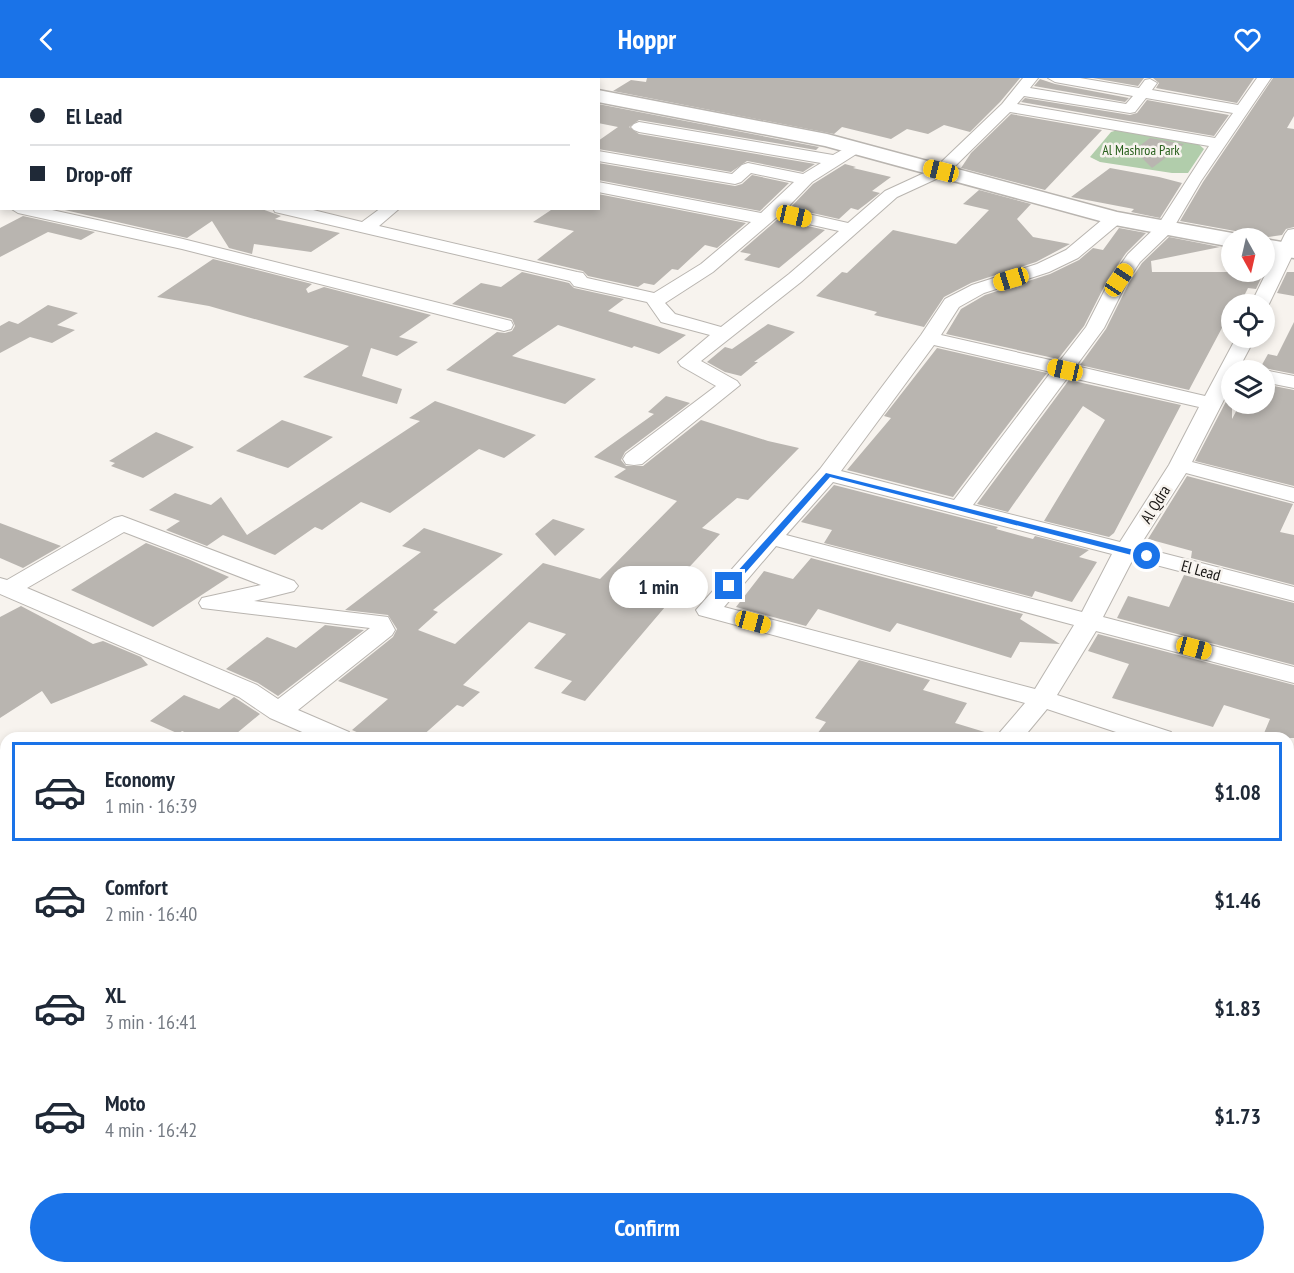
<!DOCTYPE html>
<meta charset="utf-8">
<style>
:root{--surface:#fff;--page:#f6f6f7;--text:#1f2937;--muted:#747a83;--line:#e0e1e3;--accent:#1a73e8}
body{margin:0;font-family:"PT Sans Narrow",sans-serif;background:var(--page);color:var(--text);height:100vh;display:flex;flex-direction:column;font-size:22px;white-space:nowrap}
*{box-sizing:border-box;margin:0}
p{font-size:20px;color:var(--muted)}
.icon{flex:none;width:33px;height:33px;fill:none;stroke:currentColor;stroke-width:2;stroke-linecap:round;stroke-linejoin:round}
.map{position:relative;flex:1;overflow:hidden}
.sheet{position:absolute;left:0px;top:654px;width:1294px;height:542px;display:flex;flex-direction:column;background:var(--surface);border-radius:18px 18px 0 0;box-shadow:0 3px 9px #0003}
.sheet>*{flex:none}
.top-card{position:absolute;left:0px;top:0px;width:600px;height:132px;box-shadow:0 3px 9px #0003;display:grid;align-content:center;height:132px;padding:0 30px;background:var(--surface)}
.needle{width:39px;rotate:172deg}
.fabs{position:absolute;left:1221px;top:150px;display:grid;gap:12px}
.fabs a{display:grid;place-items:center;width:54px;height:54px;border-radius:50%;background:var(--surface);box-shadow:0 3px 9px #0003;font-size:30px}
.end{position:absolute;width:27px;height:27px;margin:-14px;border:8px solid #1a73e8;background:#fff;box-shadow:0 0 0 3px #fff}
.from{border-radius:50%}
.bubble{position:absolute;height:42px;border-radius:21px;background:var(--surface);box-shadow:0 3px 9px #0003;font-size:20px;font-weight:600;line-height:42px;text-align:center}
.car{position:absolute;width:18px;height:36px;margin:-18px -9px;border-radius:8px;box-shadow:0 0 4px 2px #0007;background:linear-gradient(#f5c518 24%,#345 0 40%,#f5c518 0 76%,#345 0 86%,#f5c518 0)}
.top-card b{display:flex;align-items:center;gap:21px;height:57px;font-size:22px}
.top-card b+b{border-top:2px solid var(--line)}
.top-card i{width:15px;height:15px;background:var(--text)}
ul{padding:10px 0 0;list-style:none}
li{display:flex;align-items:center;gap:18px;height:99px;margin:0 12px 9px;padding:0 18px;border:3px solid transparent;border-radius:0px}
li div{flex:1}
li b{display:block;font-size:22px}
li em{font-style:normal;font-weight:600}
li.selected{border-color:var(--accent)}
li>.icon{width:54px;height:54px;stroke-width:1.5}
.cta{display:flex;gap:12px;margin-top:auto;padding:12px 30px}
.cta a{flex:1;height:69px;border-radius:36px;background:var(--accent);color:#fff;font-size:24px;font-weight:600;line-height:69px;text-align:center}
header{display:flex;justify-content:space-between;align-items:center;height:78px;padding:0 30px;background:var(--accent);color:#fff;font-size:27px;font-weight:600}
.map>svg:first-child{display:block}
.green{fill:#b1cdab}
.building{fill:#b9b5b0}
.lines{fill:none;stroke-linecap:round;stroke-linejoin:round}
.street-casing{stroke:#b9b5b0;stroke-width:2}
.secondary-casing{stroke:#b9b5b0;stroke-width:3}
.street{fill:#fff;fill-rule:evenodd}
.secondary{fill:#fff;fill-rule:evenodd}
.route{fill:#1a73e8}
.labels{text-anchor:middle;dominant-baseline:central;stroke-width:5;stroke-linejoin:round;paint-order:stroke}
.far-park-label{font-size:14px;fill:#275f1b;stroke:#f7f3ee}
.street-label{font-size:16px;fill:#171513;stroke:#f7f3ee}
</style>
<header><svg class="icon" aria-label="back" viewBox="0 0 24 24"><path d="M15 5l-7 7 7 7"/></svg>Hoppr<svg class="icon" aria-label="heart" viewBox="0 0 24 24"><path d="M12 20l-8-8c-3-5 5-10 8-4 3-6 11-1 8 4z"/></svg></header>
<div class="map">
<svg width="1294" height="1195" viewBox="0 0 1294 1195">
<rect width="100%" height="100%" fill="#f7f3ee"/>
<polygon class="green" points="1121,51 1195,63 1204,71 1188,95 1172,95 1100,84 1090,79 1111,54"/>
<g class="building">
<polygon points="647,0 1020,0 1000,24 970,54 944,47 928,56 907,51 891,61 842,49 834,56 613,13 631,2 646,4"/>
<polygon points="1093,0 1144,0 1138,8"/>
<polygon points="1153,0 1254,0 1237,25 1156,10 1159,5"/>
<polygon points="1273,0 1294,0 1294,38 1287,50 1294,51 1294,149 1286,151 1282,157 1268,159 1180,143 1203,104"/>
<polygon points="1040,1 1055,6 1129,20 1125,24 1034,8"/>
<polygon points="1025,20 1130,37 1137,35 1147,22 1229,37 1214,58 1021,24"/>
<polygon points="598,26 819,69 816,72 639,42 629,49 639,56 815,86 803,94 747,83 731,94 598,71 598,63 618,49 598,45"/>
<polygon points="1011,36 1102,52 1045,112 961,90 971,75"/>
<polygon points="1150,60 1184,66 1152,90 1134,72"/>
<polygon points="598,85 735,108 742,106 752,97 789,105 760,133 598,102"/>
<polygon points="845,86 856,89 853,90 891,99 872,113 880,115 866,126 858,132 851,130 839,141 790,130 813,106"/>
<polygon points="1110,90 1159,99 1182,105 1160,140 1131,134 1134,131 1071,119"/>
<polygon points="979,112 1031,126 1017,141 1033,159 1070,166 1036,184 971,205 944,219 924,249 874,237 877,234 816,218 842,194 847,195 893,152 956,166 989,132 963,126"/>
<polygon points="598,116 746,145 717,170 705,167 678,192 672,191 654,207 644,205 638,209 588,198 583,193 537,182 574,153 533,144 554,130 598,130"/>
<polygon points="56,130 259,130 281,138 275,141 340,155 311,174 254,166 252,176 229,170 212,143 187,160"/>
<polygon points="23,138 95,154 81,162 48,154 0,179 0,150"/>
<polygon points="778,141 825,152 779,190 744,182 751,176 740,174"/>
<polygon points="1119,150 1146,155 1126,175 1108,201 1084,248 1058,281 946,256 961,231 985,217 1050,196 1079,182 1093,170 1103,172"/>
<polygon points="1169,159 1220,169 1151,183 1152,194 1264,194 1256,211 1248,210 1240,226 1232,226 1232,231 1189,312 1080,287 1106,251 1130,203 1142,185"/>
<polygon points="213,181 312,206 306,211 308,215 324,209 431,237 399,259 418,264 397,278 371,270 362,298 402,311 397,326 303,299 349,268 209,228 157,219"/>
<polygon points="522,194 569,205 574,210 624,221 608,233 686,257 659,276 634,268 632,270 558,247 512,278 596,301 565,326 446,292 497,254 505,255 512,253 515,248 512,241 452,226 481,205 501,209"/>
<polygon points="1287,194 1294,194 1294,218 1277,215"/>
<polygon points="48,227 78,235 57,247 75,252 52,265 30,259 0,275 0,248 9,243 18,246"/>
<polygon points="1294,244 1294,296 1264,290 1259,292 1268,276 1277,278"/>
<polygon points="768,246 795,254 754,284 758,284 741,298 725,294 707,284 725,269 732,271"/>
<polygon points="937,270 1047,295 953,419 847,392 891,340 884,338"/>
<polygon points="1069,302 1181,327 1114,455 1109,459 1044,443 1105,342 1083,328 1008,434 977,426"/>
<polygon points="1264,306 1294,312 1294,408 1195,383 1232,312 1232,341 1240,326 1264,326"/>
<polygon points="666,318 690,325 625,374 621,382 626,388 643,388 701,342 768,363 799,370 748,422 737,420 702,450 720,456 655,526 665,529 585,623 561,615 572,603 534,590 566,556 529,544 463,607 480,614 463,629 457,627 420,660 370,660 352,652 388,621 338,603 393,559 397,551 388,537 345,532 421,474 402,468 424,450 503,476 433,532 438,534 418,552 455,566 543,485 600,501 677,423 614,399 626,391 594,379 654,336 648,334"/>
<polygon points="435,323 536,357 504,380 479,371 390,435 361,424 322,452 315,449 275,477 223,457 207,468 166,452 180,443 149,432 175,415 211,427 221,419 247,457 420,343 409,340"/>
<polygon points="282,342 333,359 288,390 236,373"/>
<polygon points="156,354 194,369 143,400 111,388 115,385 109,383"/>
<polygon points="1187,398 1293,426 1280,454 1294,457 1294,507 1191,480 1192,473 1148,461"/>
<polygon points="834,407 998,449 996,451 1033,461 1035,458 1089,472 1079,479 1097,484 1072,524 1035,513 1032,519 824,465 832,452 801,444"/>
<polygon points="553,441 585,451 555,478 535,456"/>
<polygon points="0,445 61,468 23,490 0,480"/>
<polygon points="146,465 188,481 229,499 153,549 71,512"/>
<polygon points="811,480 1023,536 1020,541 1060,566 1020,564 1011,580 897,545 890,554 818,531 806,548 736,529 764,493 793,501"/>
<polygon points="1184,497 1294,525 1294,587 1117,540 1128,518 1169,529"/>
<polygon points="21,528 93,566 103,563 141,579 148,587 51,626 42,613 0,640 0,539"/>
<polygon points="325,547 364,552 278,618 258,605 226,591 267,559 296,570"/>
<polygon points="1098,556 1294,607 1294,660 1262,660 1270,641 1224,627 1213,649 1112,620 1129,586 1088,573"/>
<polygon points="859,582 930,602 923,612 967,625 955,645 988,655 988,660 814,660 826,644 815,640"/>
<polygon points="184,617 219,631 234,619 260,636 231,660 197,660 182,653 179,656 150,643"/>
</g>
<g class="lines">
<defs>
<g id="street">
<polygon points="45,0 69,0 70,2 44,2"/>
<polygon points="149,0 169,0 170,2 150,2"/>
<polygon points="213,0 229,0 212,2"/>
<polygon points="573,0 587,0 572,2"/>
<path d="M1023 0H1038L1030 10 1126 26 1133 18 1055 4 1048 0H1080L1139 10 1145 2 1150 1 1157 5 1152 12 1238 27 1257 0H1271L1201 103 1171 154 1140 184 1128 202 1104 250 1076 288 1205 318 1236 260H1255L1238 292H1232V306L1192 384 1294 410V424L1186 395 1139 469 1294 509V523L1133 481 1103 539 1294 589V605L1096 553 1057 617 1171 654 1175 660H1134L1047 631 1023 660H995L1025 625 699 537 696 532 820 391 921 257 945 221 972 207 1037 186 1066 172 1109 136H1121L1123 140 1121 144 1078 180 1049 194 984 215 959 229 941 257 1059 284 1086 249 1110 202 1128 176 1158 147 1209 68 1010 34 947 96 897 119 801 204 701 283 737 303 740 307 642 386 634 387 626 386 623 381 626 376 716 308 681 288 678 284 710 257 661 244 647 224 574 208 570 203 275 134 273 130H305L362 144 381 130H400L379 148 577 194 583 195 587 200 654 215 701 186 751 144 598 114V104L761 135 794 104 751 95 741 104 735 106 598 83V73L732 96 742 87 748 85 803 96 821 85 639 54 634 52 631 49 634 46 639 44 833 77 851 67H861L864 70 861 73 812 104 786 131 848 145 885 113 935 90 1002 26ZM1024 18 1130 35 1135 34 1146 20 1233 35 1215 60 1017 26ZM777 139 839 153 789 196 721 249 675 236 665 225 713 194ZM934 267 1051 294 954 422 841 393ZM1068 299 1199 329 1169 387 1120 464 973 427ZM833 404 1112 476 1082 534 786 457ZM776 468 1074 547 1035 611 724 529Z"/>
<rect x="0" y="11" width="2" height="9"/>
<rect x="0" y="61" width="2" height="10"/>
<polygon points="10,130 43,130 183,161 511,243 513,247 511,251 504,253 182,171 18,135"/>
<polygon points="1294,151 1294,174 1269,226 1264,230 1264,226 1251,226 1285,156 1288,152"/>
<polygon points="1262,292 1264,292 1294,298 1294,310 1264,304 1264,292"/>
<path d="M122 438 294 503 298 508 294 513 254 523 388 539 395 552 392 557 298 632 349 654 353 660H316L270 640 239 619 0 516V500L7 502 114 440ZM124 454 261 507 202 520 199 525 202 530 370 550 278 621 257 607 27 510Z"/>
<polygon points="1288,690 1294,692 1294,710 1288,709"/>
<polygon points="494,1190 533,1190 531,1195 492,1195"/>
</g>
<g id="secondary">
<polygon points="501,0 526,0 527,2 502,2"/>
<polygon points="598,12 827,56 1117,134 1232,155 1240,157 1242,160 1232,160 1232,169 1115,147 825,68 598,24"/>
<polygon points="1264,161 1294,166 1294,180 1264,175"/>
<polygon points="0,975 6,977 6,1013 0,1011"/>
<polygon points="283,1190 337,1190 340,1195 286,1195"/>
</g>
</defs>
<use href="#street" class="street-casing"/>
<use href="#secondary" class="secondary-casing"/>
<use href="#street" class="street"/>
<use href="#secondary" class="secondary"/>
</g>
<polygon class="route" points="826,395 1150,476 1151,478 1147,481 830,399 732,510 726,510 726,506"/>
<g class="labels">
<g class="far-park-label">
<text x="1141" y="72">Al Mashroa Park</text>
</g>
<g class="street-label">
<text transform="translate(1155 426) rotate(-58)">Al Qdra</text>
<text transform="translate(1201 492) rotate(15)">El Lead</text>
</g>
</g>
</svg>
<div class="fabs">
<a><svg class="needle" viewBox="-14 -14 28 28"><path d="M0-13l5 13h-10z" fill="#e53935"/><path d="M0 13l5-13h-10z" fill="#747a83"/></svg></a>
<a><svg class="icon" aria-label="locate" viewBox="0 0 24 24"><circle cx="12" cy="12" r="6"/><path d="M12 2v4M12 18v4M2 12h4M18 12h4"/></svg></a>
<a><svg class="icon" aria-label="layers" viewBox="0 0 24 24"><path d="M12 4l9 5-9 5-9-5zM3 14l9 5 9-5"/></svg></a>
</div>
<i class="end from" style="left:1147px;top:478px"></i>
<i class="end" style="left:729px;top:508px"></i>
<div class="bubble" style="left:609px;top:488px;width:99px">1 min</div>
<i class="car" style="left:941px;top:93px;rotate:284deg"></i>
<i class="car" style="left:794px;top:138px;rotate:103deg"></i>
<i class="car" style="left:1011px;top:201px;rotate:253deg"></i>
<i class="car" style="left:1119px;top:202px;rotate:34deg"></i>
<i class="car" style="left:1065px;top:292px;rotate:283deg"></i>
<i class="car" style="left:753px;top:544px;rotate:105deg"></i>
<i class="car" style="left:1194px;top:570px;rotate:105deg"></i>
<div class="top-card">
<b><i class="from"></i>El Lead</b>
<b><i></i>Drop-off</b>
</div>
<section class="sheet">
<ul>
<li class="selected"><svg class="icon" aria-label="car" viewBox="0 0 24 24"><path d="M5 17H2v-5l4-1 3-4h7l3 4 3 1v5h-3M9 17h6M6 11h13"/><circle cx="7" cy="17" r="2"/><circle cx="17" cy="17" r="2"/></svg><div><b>Economy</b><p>1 min · 16:39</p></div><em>$1.08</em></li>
<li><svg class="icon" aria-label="car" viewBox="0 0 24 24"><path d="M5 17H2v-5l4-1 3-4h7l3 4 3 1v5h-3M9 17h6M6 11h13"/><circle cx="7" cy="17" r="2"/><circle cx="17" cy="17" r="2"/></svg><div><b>Comfort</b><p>2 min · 16:40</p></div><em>$1.46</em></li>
<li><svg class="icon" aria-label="car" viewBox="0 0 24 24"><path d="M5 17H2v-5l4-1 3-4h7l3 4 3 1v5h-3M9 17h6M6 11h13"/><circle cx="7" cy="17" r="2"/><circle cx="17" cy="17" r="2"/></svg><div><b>XL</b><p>3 min · 16:41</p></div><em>$1.83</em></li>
<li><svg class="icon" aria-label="car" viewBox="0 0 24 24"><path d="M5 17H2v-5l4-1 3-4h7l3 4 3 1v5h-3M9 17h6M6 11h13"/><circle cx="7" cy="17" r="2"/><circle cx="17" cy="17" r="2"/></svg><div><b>Moto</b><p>4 min · 16:42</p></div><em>$1.73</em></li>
</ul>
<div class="cta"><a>Confirm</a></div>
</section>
</div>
